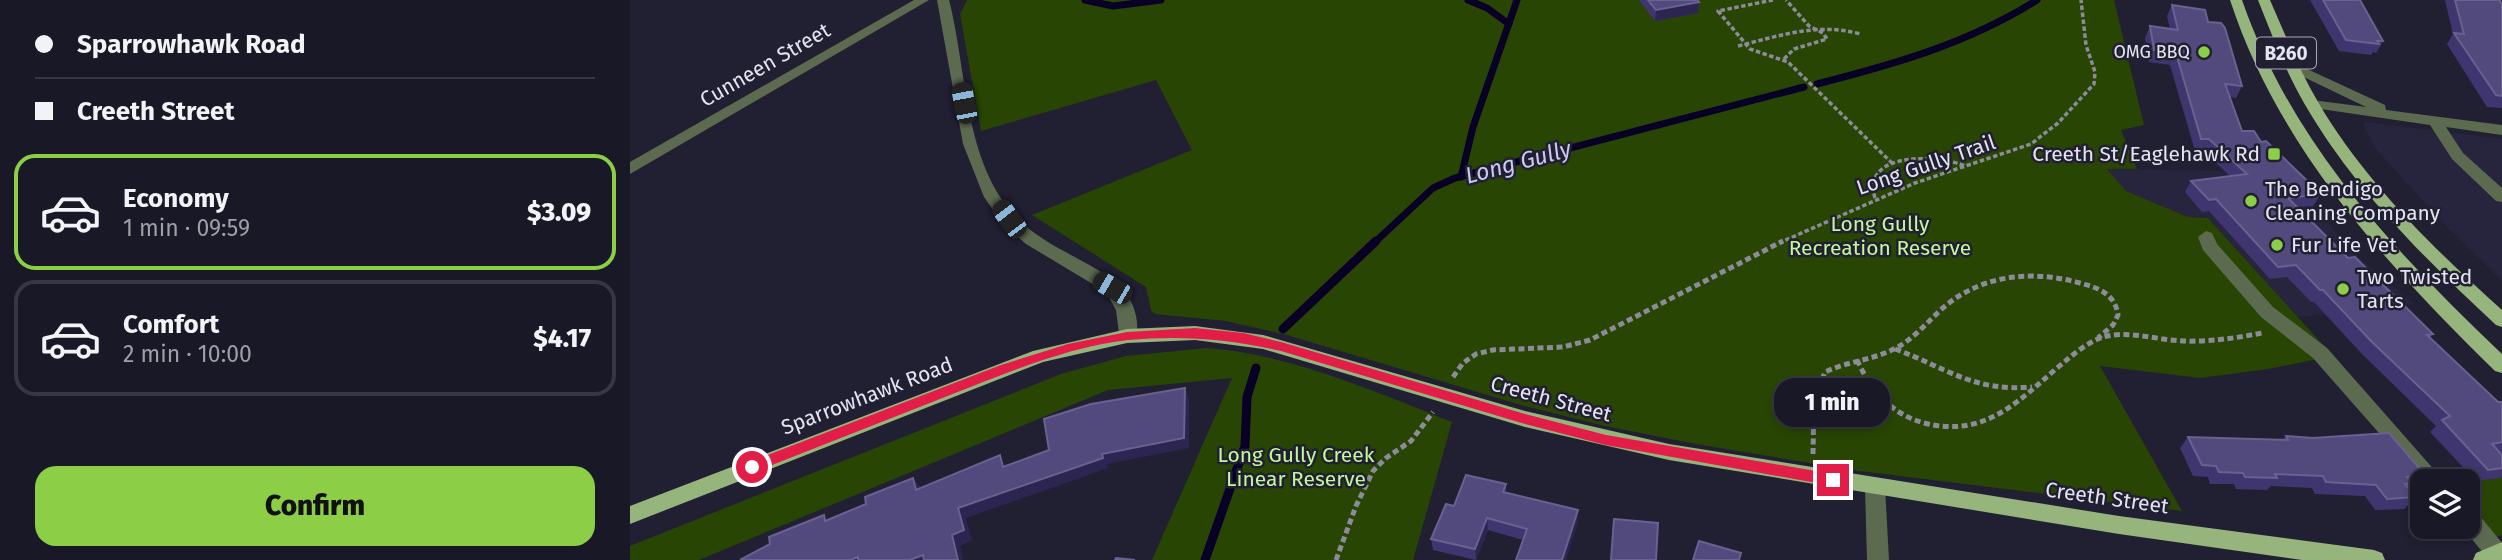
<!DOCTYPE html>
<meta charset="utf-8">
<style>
:root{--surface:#191826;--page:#262532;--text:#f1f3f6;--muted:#9fa0a7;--line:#373743;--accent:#8cce46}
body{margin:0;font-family:"Fira Sans",sans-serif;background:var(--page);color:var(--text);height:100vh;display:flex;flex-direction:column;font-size:26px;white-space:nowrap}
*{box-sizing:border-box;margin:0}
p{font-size:23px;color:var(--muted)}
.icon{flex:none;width:38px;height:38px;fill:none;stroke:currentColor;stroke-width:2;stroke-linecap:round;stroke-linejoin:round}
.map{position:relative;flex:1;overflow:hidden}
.details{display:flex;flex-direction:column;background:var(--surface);width:630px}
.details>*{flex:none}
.hud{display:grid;align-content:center;height:154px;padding:0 35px;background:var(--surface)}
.buttons{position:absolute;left:1780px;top:469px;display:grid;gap:14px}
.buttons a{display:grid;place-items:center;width:70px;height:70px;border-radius:14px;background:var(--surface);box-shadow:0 4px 10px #0003,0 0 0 2px var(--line);font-size:35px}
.end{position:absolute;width:32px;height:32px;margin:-16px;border:9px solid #e11d48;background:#fff;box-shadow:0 0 0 4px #fff}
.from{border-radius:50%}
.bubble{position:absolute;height:49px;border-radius:21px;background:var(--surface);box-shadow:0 4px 10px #0003,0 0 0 2px var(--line);font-size:23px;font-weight:800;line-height:49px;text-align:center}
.car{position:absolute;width:21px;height:42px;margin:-21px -10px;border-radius:9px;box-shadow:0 0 5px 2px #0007;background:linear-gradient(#222 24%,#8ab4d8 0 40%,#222 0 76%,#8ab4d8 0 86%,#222 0)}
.hud b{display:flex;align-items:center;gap:24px;height:66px;font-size:26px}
.hud b+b{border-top:2px solid var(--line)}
.hud i{width:18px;height:18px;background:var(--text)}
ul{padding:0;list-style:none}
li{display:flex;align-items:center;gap:21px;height:116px;margin:0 14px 10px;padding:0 21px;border:4px solid var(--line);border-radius:21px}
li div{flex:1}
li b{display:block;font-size:26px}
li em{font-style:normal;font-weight:800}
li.current{border-color:var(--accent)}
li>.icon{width:63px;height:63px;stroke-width:1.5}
.action{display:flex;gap:14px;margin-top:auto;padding:14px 35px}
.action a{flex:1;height:80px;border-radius:21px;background:var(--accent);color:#111;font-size:28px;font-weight:800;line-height:80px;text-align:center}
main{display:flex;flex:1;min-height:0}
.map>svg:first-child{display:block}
.built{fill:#27243e}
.green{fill:#284504}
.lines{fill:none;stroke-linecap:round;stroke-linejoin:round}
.stream-far1{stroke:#090026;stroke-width:7}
.stream{stroke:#090026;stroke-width:9}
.path-far1{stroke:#8b8b9a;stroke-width:3.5;stroke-dasharray:4.5 2.5;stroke-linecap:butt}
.path{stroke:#8b8b9a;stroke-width:5;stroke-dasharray:6 3.5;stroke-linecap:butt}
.minor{fill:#5c6b50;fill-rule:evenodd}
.major{fill:#95b57c;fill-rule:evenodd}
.wall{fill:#40366f}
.shaded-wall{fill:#2c2551}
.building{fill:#52497d;stroke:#69618f;stroke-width:2}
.route{fill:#e11d48}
.poi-dot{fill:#8cce46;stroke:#212033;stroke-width:2.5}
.labels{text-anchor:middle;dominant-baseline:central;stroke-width:5;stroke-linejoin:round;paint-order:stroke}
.far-poi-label{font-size:18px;fill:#e4e4f1;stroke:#212033;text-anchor:end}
.shield{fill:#212033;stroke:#aaa9b8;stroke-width:2}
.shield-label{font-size:19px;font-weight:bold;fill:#e4e4f1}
.street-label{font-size:21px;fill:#e4e4f1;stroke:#212033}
.poi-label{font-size:21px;fill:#e4e4f1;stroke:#212033;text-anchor:start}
.park-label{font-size:21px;fill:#c4f799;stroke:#212033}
.water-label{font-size:23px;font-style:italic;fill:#cbc9ef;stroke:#212033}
</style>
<main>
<section class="details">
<div class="hud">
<b><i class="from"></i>Sparrowhawk Road</b>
<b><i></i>Creeth Street</b>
</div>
<ul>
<li class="current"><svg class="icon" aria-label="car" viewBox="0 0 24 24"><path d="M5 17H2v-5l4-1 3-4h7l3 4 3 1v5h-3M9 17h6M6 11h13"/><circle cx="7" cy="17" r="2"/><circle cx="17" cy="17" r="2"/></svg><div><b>Economy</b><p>1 min · 09:59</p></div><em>$3.09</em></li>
<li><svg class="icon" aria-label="car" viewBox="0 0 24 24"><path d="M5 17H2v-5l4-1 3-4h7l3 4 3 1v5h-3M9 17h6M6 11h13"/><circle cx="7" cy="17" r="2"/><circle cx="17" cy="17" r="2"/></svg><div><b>Comfort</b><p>2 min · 10:00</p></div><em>$4.17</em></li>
</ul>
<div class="action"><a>Confirm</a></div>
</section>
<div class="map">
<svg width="1872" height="560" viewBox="0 0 1872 560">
<rect width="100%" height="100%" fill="#212033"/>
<g class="built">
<polygon points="1735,122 1872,139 1872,281 1819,229 1746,149 1733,125"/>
<polygon points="1477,169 1647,172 1683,206 1725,254 1784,304 1668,317 1578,218 1558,217 1495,191"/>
</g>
<g class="green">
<polygon points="337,0 1484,0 1514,125 1491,130 1507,169 1477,169 1496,191 1558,217 1578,218 1703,356 1638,369 1570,378 1470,366 1552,511 1222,470 1066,444 975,426 891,405 657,335 596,321 525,314 521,310 516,287 402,215 562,150 526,80 351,131 330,14"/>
<path d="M577 348C656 353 749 393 822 422L783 560H522L602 378 478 390 69 560H0V546L431 374 496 356Z"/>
<polygon points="1872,477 1872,535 1846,544 1831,527 1838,527 1838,483"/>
</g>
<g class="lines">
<g class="stream-far1">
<polyline points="455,0 483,6 531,0"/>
<polyline points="838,0 857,8 879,24"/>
<path d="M1187 84C1265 64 1339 43 1407 0"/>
<polyline points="831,177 843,127 887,0"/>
<polyline points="744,243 803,188 825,178 1174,87"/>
</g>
<g class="stream">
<polyline points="653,329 746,241"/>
<polyline points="575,560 615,446 617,397 626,368"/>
</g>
<g class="path-far1">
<polyline points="1143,0 1088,11 1120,49 1158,62 1263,164"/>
<path d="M1108 46C1149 36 1188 22 1230 34"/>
<polyline points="1154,59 1164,49 1197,39 1193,33 1179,26 1156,0"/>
<path d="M1245 198C1231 150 1310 155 1335 166"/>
<polyline points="1149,243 1285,183 1401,144 1428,123 1464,84 1465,72 1456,45 1451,0"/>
</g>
<g class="path">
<path d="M1265 349C1317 368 1343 392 1402 387"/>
<path d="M1227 360C1241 390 1261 414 1294 423 1357 439 1390 399 1433 363 1445 353 1458 342 1473 337 1499 330 1527 340 1553 341 1579 342 1606 338 1632 333"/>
<polyline points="823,377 833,363 846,354 863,350 933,347 960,340 1153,241"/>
<path d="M1183 454 1184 400 1195 372C1218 361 1244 360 1266 348 1285 338 1298 321 1314 307 1353 274 1403 270 1450 283 1469 288 1485 294 1488 315L1483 325 1468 338"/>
<polyline points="706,560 726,506 743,471 756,458 781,441 803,412"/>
</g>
<g class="minor">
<polygon points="284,0 299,0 0,174 0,162"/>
<path d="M307 0H319C337 70 334 161 385 216 414 247 455 258 487 283 502 295 513 324 504 341H490L486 310 476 292 396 244 373 224 354 197 333 144Z"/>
<polygon points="1662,62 1755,105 1756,110 1872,125 1872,135 1816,127 1833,153 1872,188 1872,202 1866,201 1822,159 1800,125 1677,107 1675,104 1682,100 1736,107 1657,69 1655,66"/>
<polygon points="1576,231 1582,233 1587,244 1643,307 1697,348 1814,481 1792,482 1683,358 1631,317 1573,250 1568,237"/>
<polygon points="1245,478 1252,481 1255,487 1259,560 1237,560 1235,487 1238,481"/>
<polygon points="1838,509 1846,511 1872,543 1872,560 1859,560 1832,527 1838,527"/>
</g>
<g class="major">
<path d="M1600 0H1612C1662 144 1764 251 1872 354V373L1865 371C1755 263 1649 149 1600 0Z"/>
<path d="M1628 0H1640C1655 34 1669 70 1688 102 1735 182 1803 248 1872 310V327L1866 325C1794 258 1723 188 1674 103 1655 70 1642 35 1628 0Z"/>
<polygon points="565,326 633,335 895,411 1039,444 1489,516 1744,550 1752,553 1755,560 1672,560 1489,534 1039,460 895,427 633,349 565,340 497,343 413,362 0,524 0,506 403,351 497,329"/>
<polygon points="1872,542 1872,560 1843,560 1846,553"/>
</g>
</g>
<g class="wall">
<polygon points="1009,0 1067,0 1069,2 1068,13 1025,21"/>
<polygon points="1680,0 1730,0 1753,41 1746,53 1743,52 1741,55 1709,51"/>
<polygon points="1815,0 1870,0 1872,6 1872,108 1857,107 1817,44 1823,34"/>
<polygon points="1542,5 1578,22 1612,86 1606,98 1600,97 1612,131 1631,142 1691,194 1683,206 1668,207 1718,258 1803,334 1800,338 1868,402 1872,402 1872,452 1870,453 1872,455 1872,476 1871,478 1846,481 1800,432 1806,426 1732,354 1684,302 1681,302 1657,277 1640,279 1579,211 1572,212 1555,192 1561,181 1600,176 1573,151 1565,151 1540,65 1519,62 1515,38 1520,26 1540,29 1537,16"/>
<polygon points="1656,436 1796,476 1784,487 1778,488 1786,497 1774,509 1745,510 1735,496 1685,494 1682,488 1641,486 1637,490 1606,489 1604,484 1580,484 1578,477 1563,476 1550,448 1558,437 1652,440"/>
<polygon points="876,484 876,493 948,522 893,540 858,530 846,560 803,550 801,539 824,506"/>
</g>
<g class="shaded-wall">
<polygon points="1069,2 1068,13 1025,21 1026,10"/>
<polygon points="555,388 559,399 559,448 477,464 478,468 336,518 342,540 330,546 333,560 328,560 322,535 328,508 472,454"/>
<polygon points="283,478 291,488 286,490"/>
<polygon points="948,510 948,522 936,560 932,560"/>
<polygon points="857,518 858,530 846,560 845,549"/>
<polygon points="293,555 298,560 280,560"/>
</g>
<g class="building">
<polygon points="1018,0 1067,0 1069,2 1026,10"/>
<polygon points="1693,0 1730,0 1753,41 1747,41 1749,44 1716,40"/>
<polygon points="1825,0 1870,0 1872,6 1872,96 1866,95 1824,33 1834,34"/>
<polygon points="1542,5 1575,10 1578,22 1591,23 1595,28 1612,86 1595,84 1612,131 1624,131 1631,142 1636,141 1691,194 1658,198 1718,258 1725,257 1803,334 1797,335 1868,402 1872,402 1872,442 1862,444 1872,455 1872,468 1858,470 1812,420 1820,416 1742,342 1693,290 1690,290 1666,265 1648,267 1586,199 1579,200 1561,181 1617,174 1579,139 1571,139 1546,53 1524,50 1520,26 1548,30"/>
<polygon points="555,388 554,438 472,454 473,458 328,508 334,530 322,535 328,560 294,560 293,555 280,560 228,560 228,557 221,560 110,560 140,544 139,537 194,515 195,521 236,504 235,497 283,478 286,490 370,455 373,467 419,450 414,419 461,404"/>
<polygon points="1759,433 1796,476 1777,477 1782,483 1775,484 1786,497 1757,499 1746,485 1696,482 1693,476 1645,474 1647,478 1615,477 1613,473 1589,472 1586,466 1572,465 1558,437 1658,440 1656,436 1683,438"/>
<polygon points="836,475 876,484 873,492 948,510 932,560 886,560 897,529 857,518 845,549 801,539 816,504 824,506"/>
<polygon points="984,519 1028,523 1026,560 981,560"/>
<polygon points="1069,541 1111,553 1109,560 1063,560"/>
<polygon points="486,558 505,560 485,560"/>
</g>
<path class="route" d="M565 328 613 333 651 342 895 414 976 435 1203 474 1210 480 1203 486 976 445 895 424 651 351C600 339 550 335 498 340 437 347 377 373 320 395 256 420 191 446 127 471L122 473 115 467 117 463 371 365 438 344 497 332Z"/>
<g class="poi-dot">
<circle cx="1574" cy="52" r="7"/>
<rect x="1637" y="147" width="14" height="14" rx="3.5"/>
<circle cx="1621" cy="201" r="7"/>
<circle cx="1647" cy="245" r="7"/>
<circle cx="1713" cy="289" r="7"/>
</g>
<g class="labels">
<g class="far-poi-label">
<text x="1560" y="52">OMG BBQ</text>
</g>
<rect class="shield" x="1626" y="37.5" width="60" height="31" rx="5"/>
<g class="shield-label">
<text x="1656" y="53">B260</text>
</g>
<g class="street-label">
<text transform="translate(135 65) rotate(-30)">Cunneen Street</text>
<text transform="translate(1296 165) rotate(-19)">Long Gully Trail</text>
<text transform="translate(237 396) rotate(-21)">Sparrowhawk Road</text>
<text transform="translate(921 399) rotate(15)">Creeth Street</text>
<text transform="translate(1477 498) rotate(8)">Creeth Street</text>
</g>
<g class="poi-label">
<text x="1630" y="154" text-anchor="end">Creeth St/Eaglehawk Rd</text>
<text x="1635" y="189">The Bendigo<tspan x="1635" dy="24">Cleaning Company</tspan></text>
<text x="1661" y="245">Fur Life Vet</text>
<text x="1727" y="277">Two Twisted<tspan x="1727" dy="24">Tarts</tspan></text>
</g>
<g class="park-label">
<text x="1250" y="224">Long Gully<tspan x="1250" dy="24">Recreation Reserve</tspan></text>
<text x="666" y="455">Long Gully Creek<tspan x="666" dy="24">Linear Reserve</tspan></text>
</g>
<g class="water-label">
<text transform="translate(888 162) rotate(-15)">Long Gully</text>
</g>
</g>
</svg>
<div class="buttons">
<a><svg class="icon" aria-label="layers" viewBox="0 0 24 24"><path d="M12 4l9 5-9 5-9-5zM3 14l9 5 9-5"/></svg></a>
</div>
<i class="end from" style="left:122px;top:467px"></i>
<i class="end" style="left:1203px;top:480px"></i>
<div class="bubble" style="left:1144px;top:378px;width:116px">1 min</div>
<i class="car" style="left:334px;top:103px;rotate:349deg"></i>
<i class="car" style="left:379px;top:219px;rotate:323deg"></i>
<i class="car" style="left:482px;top:288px;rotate:300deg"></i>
</div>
</main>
